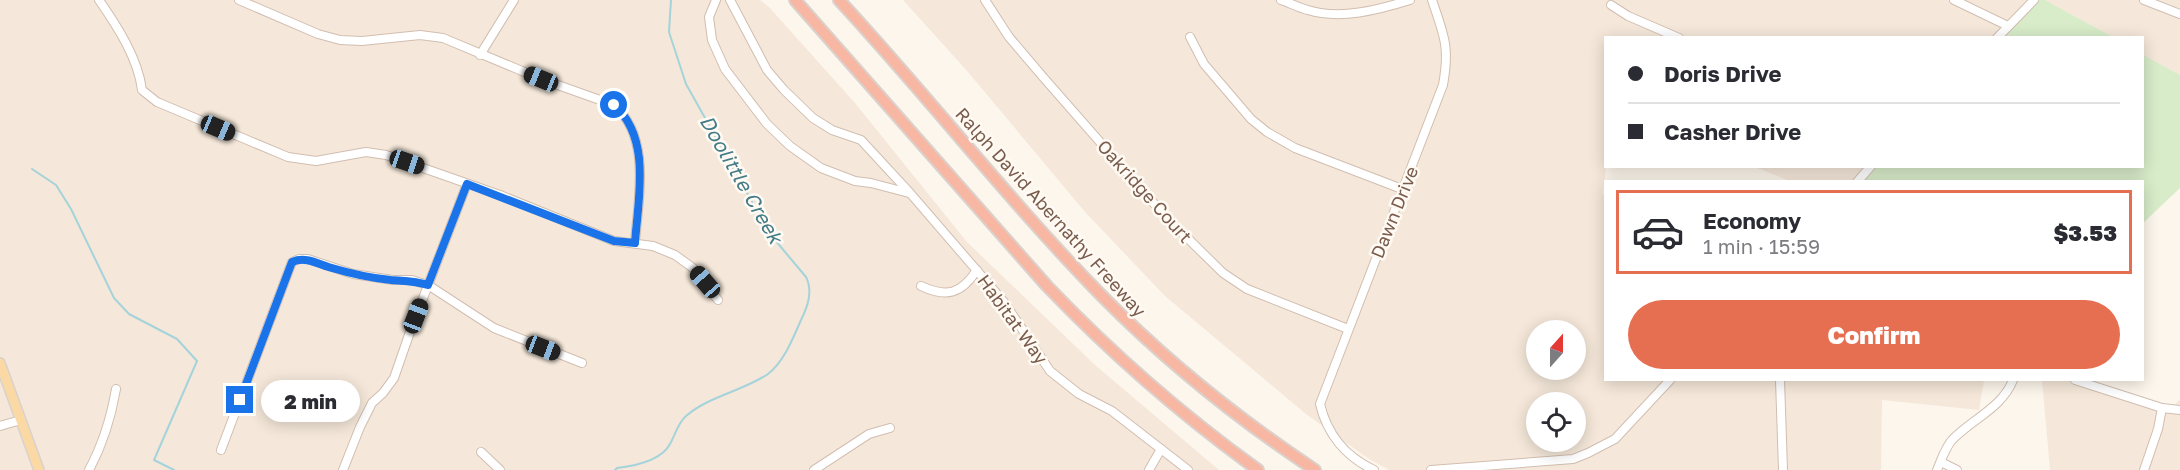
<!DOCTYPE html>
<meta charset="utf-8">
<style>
:root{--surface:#fff;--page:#f2f2f3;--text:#2b2b33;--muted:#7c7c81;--line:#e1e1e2;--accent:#e76f51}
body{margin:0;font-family:"Golos Text",sans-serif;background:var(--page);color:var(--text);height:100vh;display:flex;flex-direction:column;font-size:22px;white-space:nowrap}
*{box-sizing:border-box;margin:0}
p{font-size:20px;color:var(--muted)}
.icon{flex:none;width:33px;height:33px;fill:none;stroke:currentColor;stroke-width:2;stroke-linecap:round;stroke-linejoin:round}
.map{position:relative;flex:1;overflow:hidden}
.side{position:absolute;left:1604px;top:180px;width:540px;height:201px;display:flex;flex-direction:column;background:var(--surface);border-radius:0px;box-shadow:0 3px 15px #0003}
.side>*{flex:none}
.guide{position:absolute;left:1604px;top:36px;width:540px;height:132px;border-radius:0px;box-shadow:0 3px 15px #0003;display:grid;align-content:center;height:132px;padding:0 24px;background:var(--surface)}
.needle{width:39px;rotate:21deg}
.fabs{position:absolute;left:1526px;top:320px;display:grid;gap:12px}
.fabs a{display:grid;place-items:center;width:60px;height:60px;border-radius:50%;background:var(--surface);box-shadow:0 3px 15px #0003;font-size:30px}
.end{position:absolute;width:27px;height:27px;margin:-14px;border:8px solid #1a73e8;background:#fff;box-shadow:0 0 0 3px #fff}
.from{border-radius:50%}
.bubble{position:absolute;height:42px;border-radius:21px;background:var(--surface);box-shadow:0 3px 15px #0003;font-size:20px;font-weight:800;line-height:42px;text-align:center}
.car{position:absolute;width:18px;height:36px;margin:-18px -9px;border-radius:8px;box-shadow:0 0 4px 2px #0007;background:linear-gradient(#222 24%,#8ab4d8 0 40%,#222 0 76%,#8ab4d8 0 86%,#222 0)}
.guide b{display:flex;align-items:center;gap:21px;height:57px;font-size:22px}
.guide b+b{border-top:2px solid var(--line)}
.guide i{width:15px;height:15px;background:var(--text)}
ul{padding:10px 0 0;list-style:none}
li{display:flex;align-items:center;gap:18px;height:84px;margin:0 12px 9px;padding:0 12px;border:3px solid var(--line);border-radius:0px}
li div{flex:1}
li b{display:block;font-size:22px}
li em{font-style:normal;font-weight:800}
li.on{border-color:var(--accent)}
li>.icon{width:54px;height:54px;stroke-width:1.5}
.button{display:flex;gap:12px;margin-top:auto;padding:12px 24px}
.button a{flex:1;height:69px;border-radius:36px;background:var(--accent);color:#fff;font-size:24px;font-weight:800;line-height:69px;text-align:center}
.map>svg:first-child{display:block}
.residential{fill:#f5e8da;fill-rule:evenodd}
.green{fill:#d8ecc9}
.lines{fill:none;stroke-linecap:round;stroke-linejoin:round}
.stream{stroke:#a5d3da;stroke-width:2}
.minor-casing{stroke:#d1beb0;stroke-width:10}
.major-casing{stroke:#dad1cd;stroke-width:12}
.highway-casing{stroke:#dad1cd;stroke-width:14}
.minor{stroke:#fff;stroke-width:8}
.major{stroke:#fbd9a5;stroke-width:9}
.highway{stroke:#f7b7a3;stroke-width:10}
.route{stroke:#1a73e8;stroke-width:8}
.labels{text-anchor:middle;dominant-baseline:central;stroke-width:5;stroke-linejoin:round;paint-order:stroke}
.street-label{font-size:18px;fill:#7a5c4d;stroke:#fffaf3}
.water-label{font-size:20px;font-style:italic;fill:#437c86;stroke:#fffaf3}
</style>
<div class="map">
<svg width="2180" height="470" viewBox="0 0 2180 470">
<rect width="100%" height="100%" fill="#fdf6ec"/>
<g class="residential">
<polygon points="0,0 760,0 769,7 855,103 967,242 1095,365 1219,470 0,470"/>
<path d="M903 0H2030L1992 37 1605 38 1606 167 1603 194 1605 195V380H1984L1979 410 1882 400 1881 470H1389L1369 459 1306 414 1165 296 1085 212 968 72ZM1536 330H1575V369H1536ZM1536 402H1575V441H1536Z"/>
<polygon points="2045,0 2180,0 2180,75 2142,54 2142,38 2113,37"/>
<polygon points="1755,167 1868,167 1854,182 1790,181"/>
<polygon points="2042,380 2068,380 2171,409 2180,399 2180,470 2050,470"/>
</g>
<g class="green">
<polygon points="2030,0 2045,0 2113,37 1992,38"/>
<polygon points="2142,54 2180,75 2180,188 2142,224 2142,182 1854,182 1868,167 2142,166"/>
</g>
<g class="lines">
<g class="stream">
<polyline points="32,169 56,185 71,209 114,298 129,314 177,339 197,361 154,460 174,470"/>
<path d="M615 470 617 468C634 466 661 461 670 444 675 435 678 423 686 416 709 396 743 391 768 374 784 362 793 338 801 320 808 306 813 291 806 277L770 234 686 84 669 32 671 0"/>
</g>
<defs>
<g id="minor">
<path d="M99 0C117 26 138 58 142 90L157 102 288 157 316 161 366 152 386 155 500 195 614 241 653 246 675 255 693 268 718 300"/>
<path d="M239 0 318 34 340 40 362 41 420 35 443 38 541 79 614 105C652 138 638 199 635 243"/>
<polyline points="716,0 709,17 712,40 725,69 767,124 790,146 821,168 855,181 871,183 909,193"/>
<polyline points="730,0 767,70 784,90 813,118 832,130 861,140 910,193 1004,302 1050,371 1079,394 1112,411 1188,470"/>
<polyline points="985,0 1009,37 1043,77 1164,215 1223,273 1247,289 1348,329"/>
<path d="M1281 0C1290 3 1299 8 1308 10 1340 20 1378 10 1410 0"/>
<polyline points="1954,0 2008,26"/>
<polyline points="2144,0 2180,14"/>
<polyline points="1611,5 1628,16 1679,38"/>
<polyline points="1190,37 1204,64 1251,119 1267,132 1295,148 1402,189"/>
<polyline points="1997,38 2034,0"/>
<polyline points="480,55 514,0"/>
<polyline points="1857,182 1871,166"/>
<path d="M921 286C947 298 961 294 977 270"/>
<polyline points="1780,380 1783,470"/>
<polyline points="2075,380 2162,408 2180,410"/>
<polyline points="0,426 21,420"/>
<polyline points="221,450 292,262 299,259 308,259 353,274 393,280 412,280 428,285 494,328 582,363"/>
<polyline points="481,452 500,470"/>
<polyline points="1941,462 1957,470"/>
<path d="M89 470C103 444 111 418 116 389"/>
<polyline points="343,470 360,427 372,403 383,393 394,378 410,332 467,184"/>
<polyline points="814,470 869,434 890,428"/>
<polyline points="1149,470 1161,449"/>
<path d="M1374 470C1346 457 1327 434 1320 404L1443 85C1450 46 1444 36 1432 0"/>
<polyline points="1431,470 1573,459 1588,453 1615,439 1670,380"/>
<path d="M1937 470C1941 461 1945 448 1952 440 1972 419 2002 408 2013 380"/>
<polyline points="2144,470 2158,429 2162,408"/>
</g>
<polyline id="major" points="0,363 39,470"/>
<g id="highway">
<path d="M795 0 1047 286C1112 354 1182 415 1258 470"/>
<path d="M839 0C928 96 1009 201 1101 295 1166 361 1238 419 1315 470"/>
</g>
</defs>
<use href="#minor" class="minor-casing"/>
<use href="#major" class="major-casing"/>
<use href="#highway" class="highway-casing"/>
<use href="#minor" class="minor"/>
<use href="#major" class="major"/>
<use href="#highway" class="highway"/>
</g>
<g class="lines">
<path class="route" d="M240 400 292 262C306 256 318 264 332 268 352 274 371 278 391 280 404 281 416 281 428 285L467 184 614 241 635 243C638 199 652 138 614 105"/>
</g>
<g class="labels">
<g class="street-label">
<text transform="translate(1145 191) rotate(48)">Oakridge Court</text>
<text transform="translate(1051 212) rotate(48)">Ralph David Abernathy Freeway</text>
<text transform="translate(1394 212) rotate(-68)">Dawn Drive</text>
<text transform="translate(1013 319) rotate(54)">Habitat Way</text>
</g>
<g class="water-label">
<text transform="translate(742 179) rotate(60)">Doolittle Creek</text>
</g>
</g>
</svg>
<div class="fabs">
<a><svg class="needle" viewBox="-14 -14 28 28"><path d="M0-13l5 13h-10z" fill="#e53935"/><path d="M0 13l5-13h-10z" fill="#7c7c81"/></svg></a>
<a><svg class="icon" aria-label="locate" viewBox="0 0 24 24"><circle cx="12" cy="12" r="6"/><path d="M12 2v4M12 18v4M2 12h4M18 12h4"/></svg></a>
</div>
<i class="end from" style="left:614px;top:105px"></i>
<i class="end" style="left:240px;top:400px"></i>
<div class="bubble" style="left:261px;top:380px;width:99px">2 min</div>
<i class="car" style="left:541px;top:79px;rotate:292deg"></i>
<i class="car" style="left:218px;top:128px;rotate:113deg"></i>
<i class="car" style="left:407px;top:162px;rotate:109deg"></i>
<i class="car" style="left:705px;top:282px;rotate:319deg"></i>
<i class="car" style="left:416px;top:316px;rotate:21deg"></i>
<i class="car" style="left:543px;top:348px;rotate:111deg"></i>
<div class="guide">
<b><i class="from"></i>Doris Drive</b>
<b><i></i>Casher Drive</b>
</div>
<section class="side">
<ul>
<li class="on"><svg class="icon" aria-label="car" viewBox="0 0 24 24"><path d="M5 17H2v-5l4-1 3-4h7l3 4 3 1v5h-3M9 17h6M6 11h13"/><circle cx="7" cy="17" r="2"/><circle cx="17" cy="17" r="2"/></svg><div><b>Economy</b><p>1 min · 15:59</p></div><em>$3.53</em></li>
</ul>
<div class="button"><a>Confirm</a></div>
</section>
</div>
